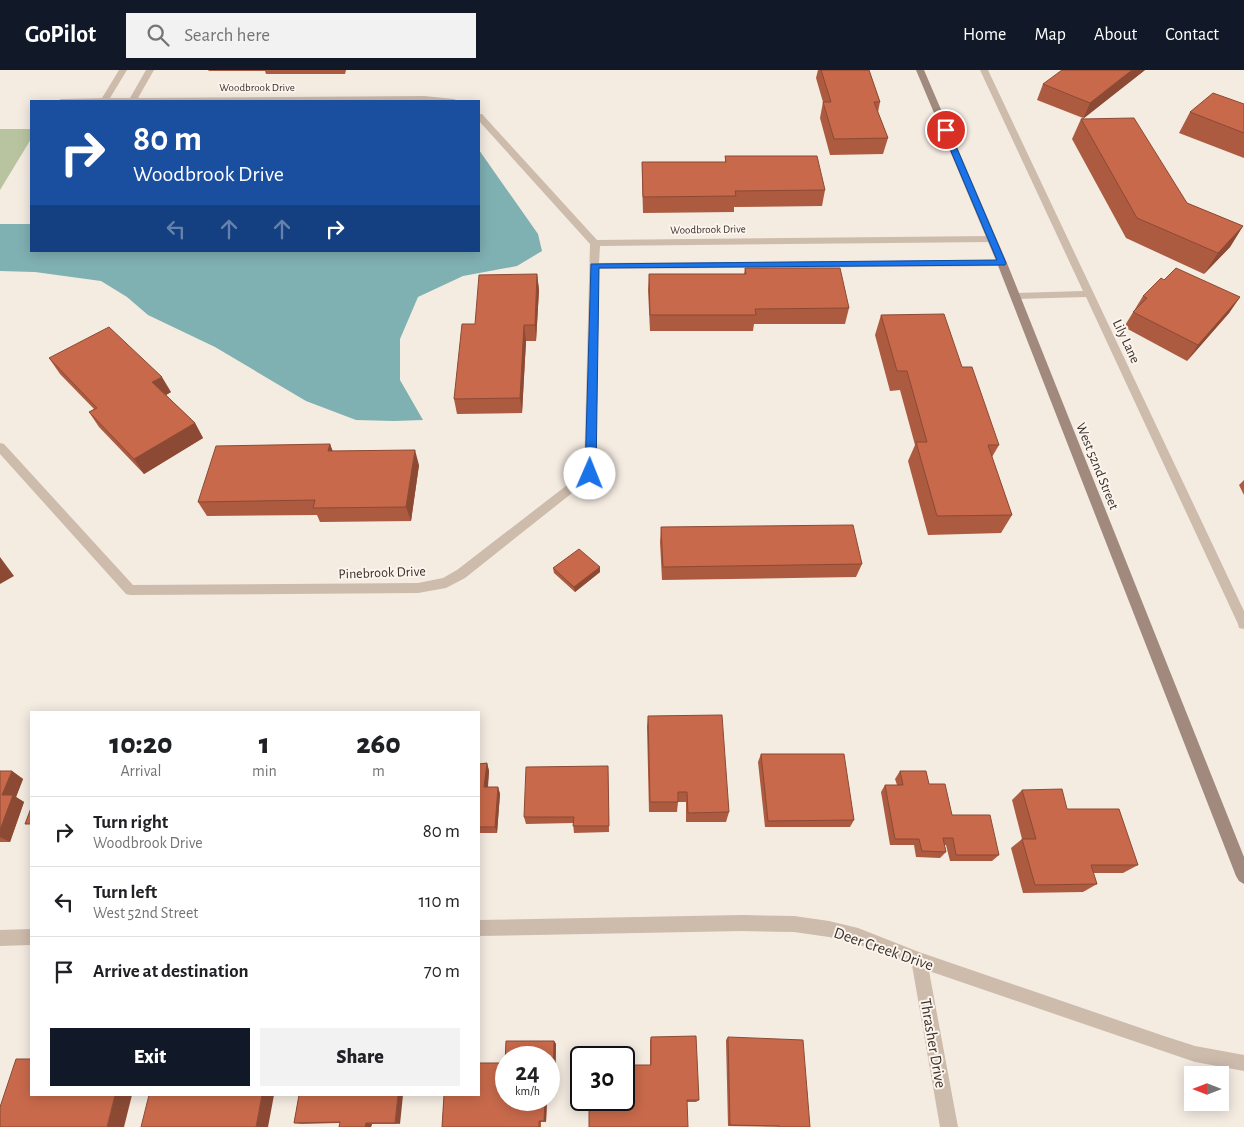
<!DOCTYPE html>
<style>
body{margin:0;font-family:"Alegreya Sans",sans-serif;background:#f2f2f2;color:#202124;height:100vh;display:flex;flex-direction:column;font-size:19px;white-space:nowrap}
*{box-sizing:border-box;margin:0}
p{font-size:16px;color:#757577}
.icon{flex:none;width:28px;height:28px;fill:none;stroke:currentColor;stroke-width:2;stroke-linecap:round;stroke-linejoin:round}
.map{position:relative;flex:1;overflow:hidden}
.details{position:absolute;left:30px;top:641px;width:450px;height:385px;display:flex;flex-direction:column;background:#fff;border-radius:0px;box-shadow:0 2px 12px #0003}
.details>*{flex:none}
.top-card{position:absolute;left:30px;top:30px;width:450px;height:152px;border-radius:0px;box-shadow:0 2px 12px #0003;background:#1a4fa0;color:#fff;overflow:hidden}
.needle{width:32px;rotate:270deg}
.buttons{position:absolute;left:1184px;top:996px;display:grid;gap:10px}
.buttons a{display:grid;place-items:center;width:45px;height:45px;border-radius:0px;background:#fff;box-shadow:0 2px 12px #0003;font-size:25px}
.speed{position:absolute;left:495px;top:976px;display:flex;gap:10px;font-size:25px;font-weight:700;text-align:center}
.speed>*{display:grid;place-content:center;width:65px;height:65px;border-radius:50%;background:#fff;box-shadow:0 2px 12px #0003;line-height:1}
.speed small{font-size:12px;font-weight:400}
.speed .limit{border:2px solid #111;border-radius:8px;background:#fff;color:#111}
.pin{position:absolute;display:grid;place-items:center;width:42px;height:42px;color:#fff;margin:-21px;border:2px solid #fff;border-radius:50%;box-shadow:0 1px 5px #0007}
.me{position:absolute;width:55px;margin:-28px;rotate:1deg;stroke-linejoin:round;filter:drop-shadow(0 0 4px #0008)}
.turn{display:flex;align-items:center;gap:18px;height:105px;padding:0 20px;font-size:22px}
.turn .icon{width:65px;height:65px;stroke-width:2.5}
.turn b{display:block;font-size:35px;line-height:42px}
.lanes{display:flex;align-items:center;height:48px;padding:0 20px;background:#0003;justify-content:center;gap:25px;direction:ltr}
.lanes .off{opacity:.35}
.eta{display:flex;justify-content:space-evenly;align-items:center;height:85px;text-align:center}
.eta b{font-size:30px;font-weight:800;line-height:35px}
.button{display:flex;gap:10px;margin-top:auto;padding:10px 20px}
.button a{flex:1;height:58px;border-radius:0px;background:#111827;color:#fff;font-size:20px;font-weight:800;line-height:58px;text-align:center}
.button a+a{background:#f2f2f2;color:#202124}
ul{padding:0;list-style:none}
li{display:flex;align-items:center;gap:15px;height:70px;padding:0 20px;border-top:1px solid #e0e0e0}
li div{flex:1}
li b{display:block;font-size:19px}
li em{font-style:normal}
header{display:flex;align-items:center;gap:30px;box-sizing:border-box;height:70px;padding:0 25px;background:#111827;color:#fff}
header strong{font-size:24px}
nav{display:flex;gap:28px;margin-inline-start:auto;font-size:18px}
.search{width:350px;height:45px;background:#f2f2f2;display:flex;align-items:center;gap:12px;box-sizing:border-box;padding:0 18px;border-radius:0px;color:#757577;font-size:19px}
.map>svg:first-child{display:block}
.green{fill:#b8c4a0}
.water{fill:#7fb0b2}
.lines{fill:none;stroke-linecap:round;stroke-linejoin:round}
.street{fill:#cdbbac;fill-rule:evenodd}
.secondary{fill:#a18a7d;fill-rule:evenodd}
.wall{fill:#ac5a40}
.shaded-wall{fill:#8c4a34}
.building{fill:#c8694b;stroke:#8c4a34}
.route{fill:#1a73e8;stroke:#114b97}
.labels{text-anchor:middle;stroke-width:4;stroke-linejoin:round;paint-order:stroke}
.far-street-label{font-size:11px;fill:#3b302b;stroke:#fbf5ee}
.street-label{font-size:14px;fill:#3b302b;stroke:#fbf5ee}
.near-street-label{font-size:16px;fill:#3b302b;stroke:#fbf5ee}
</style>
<header>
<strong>GoPilot</strong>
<div class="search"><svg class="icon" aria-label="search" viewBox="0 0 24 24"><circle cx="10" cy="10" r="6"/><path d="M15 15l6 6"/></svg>Search here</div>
<nav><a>Home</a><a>Map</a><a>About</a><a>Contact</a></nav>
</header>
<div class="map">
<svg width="1244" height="1057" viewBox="0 0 1244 1057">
<rect width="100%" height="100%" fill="#f4ebe1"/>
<path class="green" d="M0 59H31V69L0 120Z"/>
<path class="water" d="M479 80 538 164 542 181 517 196 463 206 418 227 400 269V310L423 350 394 351 356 350 306 331 215 277 148 245 127 227 101 211 35 202 0 201V154H31V181H479Z"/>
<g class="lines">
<path class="street" d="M119 0H127L110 28H130L146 0H154L138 28 424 26 454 29 458 31H57L61 29 102 28Z
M980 0H988L1244 541V559L1239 558 1238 554 1086 227 1015 229 1010 226 1015 223 1083 221Z
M479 44H482L597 170 992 166 997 169 992 172 600 176 599 193 1002 190 1007 193 1002 196 599 199 596 404 465 508 446 518 418 523 130 525 126 524 0 384V373L4 374 133 515 418 513 443 508 457 500 584 402 590 174 479 51Z
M742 845 794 846 829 851 858 858 919 882 1164 966 1195 976 1244 985V1001L1195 992 929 901 958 1057H940L912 895 858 874 829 867 794 862 742 861 479 866V850Z
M31 859V875L0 876V860Z"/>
<path class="secondary" d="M916 0H924L1007 193 1244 787V814L1239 811 1236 806 997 193Z"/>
</g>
<path class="wall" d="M208 0H346L345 4H266L265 1H209Z
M818 0H869L880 32 878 42 888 68 883 84 830 85 820 48 823 32 816 8Z
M1145 0 1083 48 1187 133 1243 156 1230 177 1204 204 1126 168 1072 69 1081 49 1083 48 1037 30 1043 14Z
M1244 34V88L1179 63 1190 42Z
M725 86 825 120 822 136 734 137V142L643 143 642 108V92H725Z
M745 198 849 238 845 254H754L753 261H650L648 220 649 204H744Z
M537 204 539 220 536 271H526L522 343 457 344 454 329 475 254Z
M1164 210 1240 227 1229 243 1187 291 1124 257 1143 226Z
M881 245 962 297 999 375 992 387 1012 445 1001 463 928 465 908 391 915 375 900 320 890 321 875 265Z
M49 288 171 322 166 325 195 353 203 368 144 404 99 357 89 342 94 339 60 304Z
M330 374 332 381 419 395 411 451 320 452 317 445 207 446 198 432Z
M1244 410V425L1239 415Z
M661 457 862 494 856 507 662 510 660 472Z
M600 497V502L575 522 554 503 553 498Z
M648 646 729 742 726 752H686V732H678L677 742H649L647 657Z
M761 684 854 750 850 757H765L758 692Z
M487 693 489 701 488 717H498L500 724 497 763H479V694Z
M608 696 609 762 574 763 573 753 526 754 524 747Z
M0 701H12L23 709 16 727 24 732 10 772H0Z
M900 701 929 714 952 745 999 785 992 791H950L946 775H944L946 782 940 788 916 787 914 775H890L881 722 885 715H897L895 709Z
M1022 720 1067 739 1138 795 1123 803H1093L1097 814 1083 822 1023 823 1011 778 1022 769 1012 730Z
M651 967 699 1030 696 1032H687L650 995V971Z
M728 967 810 1057 728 1056 726 970Z
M506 971H554L556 974 555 1018H549V988H506V1030H547L546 1052H541V1057H442L444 1025H479V993H505Z
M299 1025 400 1054H372L371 1057H339L340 1053 301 1054 294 1053Z"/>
<path class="shaded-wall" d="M1132 0H1145L1083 49 1090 33Z
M1243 156 1230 177 1204 204 1218 183Z
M537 204 539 220 536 271 535 255Z
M1240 227 1229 243 1187 291 1198 275Z
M524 255 526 271 522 343 520 328Z
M162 307 171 322 161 328 152 312Z
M195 353 203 368 144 404 134 389Z
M330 374 336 389 328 381Z
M415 380 419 395 411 451 406 437Z
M0 487 14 506 0 514Z
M600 497V502L575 522 574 517Z
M487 693 489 701 487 724 484 717Z
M12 701 23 709 16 727 24 732 10 772 0 767V760L2 725Z
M498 717 500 724 497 763 495 757Z
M554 971 556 974 555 1018 553 1016Z
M115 1025H132L124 1057H107Z
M262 1025H274L268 1057H256Z
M398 1025H403L400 1054 395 1053Z
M545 1030H547L546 1052 544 1051Z
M366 1053 372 1054 371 1057H365Z"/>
<path class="building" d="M821 0H869L880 32H874L888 68 834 69 823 32H831Z
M1062 0H1132L1090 33 1043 14Z
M1213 23 1244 34V63L1190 42Z
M1134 48 1187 133 1243 156 1218 183 1137 148 1081 49Z
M725 86H817L825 120 735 121 736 126 643 127 642 92H726Z
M745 198H840L849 238 755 239 756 245H650L649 204H746Z
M1176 198 1240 227 1198 275 1133 242 1147 228 1143 226 1161 208 1164 210Z
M537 204 535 255H524L520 328 454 329 462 254H475L479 205Z
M944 244 962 297H972L999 375H988L1012 445 937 446 916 372H927L907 301H897L881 245Z
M109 257 162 307 152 312 195 353 134 389 89 342 97 338 49 288Z
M330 374 328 381 415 380 406 437 313 438 315 430 198 432 216 376Z
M853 455 862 494 663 497 661 457Z
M579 479 600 497 574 517 553 498Z
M722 645 729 742 688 743 687 722H678V732H650L648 646Z
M761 684H844L854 750 768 751Z
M487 693 484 717H498L495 757H479V694Z
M608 696 609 756H573L574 747H524L526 697Z
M0 701H12L2 725H13L0 760Z
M900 701H926L929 714H945L952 745H990L999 785H956L953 768H943L946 782 922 781 919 769H895L885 715H903Z
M1062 719 1067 739H1119L1138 795H1091L1097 814 1035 815 1022 769H1036L1022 720Z
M31 738V754H25Z
M696 966 699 1030H687L688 1057H589V1030H624V995H651V967Z
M728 967 803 970 810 1057H779V1056L730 1055Z
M506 971H554L553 1016H549V988H506V1030H545L544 1051H539V1057H442L444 1025H479V993H505Z
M16 989H31V1025H115L107 1057H0V1037Z
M149 1025H262L256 1057H141Z
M299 1025H398L395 1053H366L365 1057H339L340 1052 294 1053Z"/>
<path class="route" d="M943 59 949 60 1006 193 1005 195 599 198 596 404 590 408 587 407 585 404 591 194 997 190 942 60Z"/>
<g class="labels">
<g class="far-street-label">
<text x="257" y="21">Woodbrook Drive</text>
<text transform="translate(708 159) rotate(-1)" y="4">Woodbrook Drive</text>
</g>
<g class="street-label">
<text transform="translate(1127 271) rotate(65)" y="5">Lily Lane</text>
<text transform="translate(1098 396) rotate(68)" y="5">West 52nd Street</text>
<text transform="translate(382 502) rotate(-2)" y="5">Pinebrook Drive</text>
</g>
<g class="near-street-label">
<text transform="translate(884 878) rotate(19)" y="6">Deer Creek Drive</text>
<text transform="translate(934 973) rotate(80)" y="6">Thrasher Drive</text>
</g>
</g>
</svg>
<div class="buttons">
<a><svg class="needle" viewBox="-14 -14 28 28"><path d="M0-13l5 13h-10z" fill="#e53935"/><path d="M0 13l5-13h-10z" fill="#757577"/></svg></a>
</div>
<div class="speed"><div>24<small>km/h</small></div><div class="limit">30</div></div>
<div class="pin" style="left:946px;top:60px;background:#d93025"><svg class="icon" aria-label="arrive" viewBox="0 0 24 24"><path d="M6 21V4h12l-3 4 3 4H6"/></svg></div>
<svg class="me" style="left:590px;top:404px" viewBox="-20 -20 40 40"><circle r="19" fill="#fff"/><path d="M0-13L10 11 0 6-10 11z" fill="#1a73e8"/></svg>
<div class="top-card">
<div class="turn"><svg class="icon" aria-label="right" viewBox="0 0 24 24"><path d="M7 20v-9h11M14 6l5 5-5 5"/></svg><div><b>80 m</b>Woodbrook Drive</div></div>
<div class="lanes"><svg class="icon off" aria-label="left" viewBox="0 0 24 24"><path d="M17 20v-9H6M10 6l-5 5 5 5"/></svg><svg class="icon off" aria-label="ahead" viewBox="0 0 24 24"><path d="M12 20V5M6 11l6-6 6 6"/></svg><svg class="icon off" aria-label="ahead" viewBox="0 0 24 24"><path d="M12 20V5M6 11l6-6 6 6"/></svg><svg class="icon" aria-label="right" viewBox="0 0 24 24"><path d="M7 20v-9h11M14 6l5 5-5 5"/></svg></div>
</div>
<section class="details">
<div class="eta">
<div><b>10:20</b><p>Arrival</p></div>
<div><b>1</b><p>min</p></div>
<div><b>260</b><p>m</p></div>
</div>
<ul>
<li><svg class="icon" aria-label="right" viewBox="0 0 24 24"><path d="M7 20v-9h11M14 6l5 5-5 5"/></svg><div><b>Turn right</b><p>Woodbrook Drive</p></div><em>80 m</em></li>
<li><svg class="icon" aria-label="left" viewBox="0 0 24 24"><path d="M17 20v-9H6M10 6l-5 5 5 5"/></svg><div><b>Turn left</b><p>West 52nd Street</p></div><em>110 m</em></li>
<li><svg class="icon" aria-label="arrive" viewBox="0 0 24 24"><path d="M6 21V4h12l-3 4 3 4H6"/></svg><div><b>Arrive at destination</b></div><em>70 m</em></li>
</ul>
<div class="button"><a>Exit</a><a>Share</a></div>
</section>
</div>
